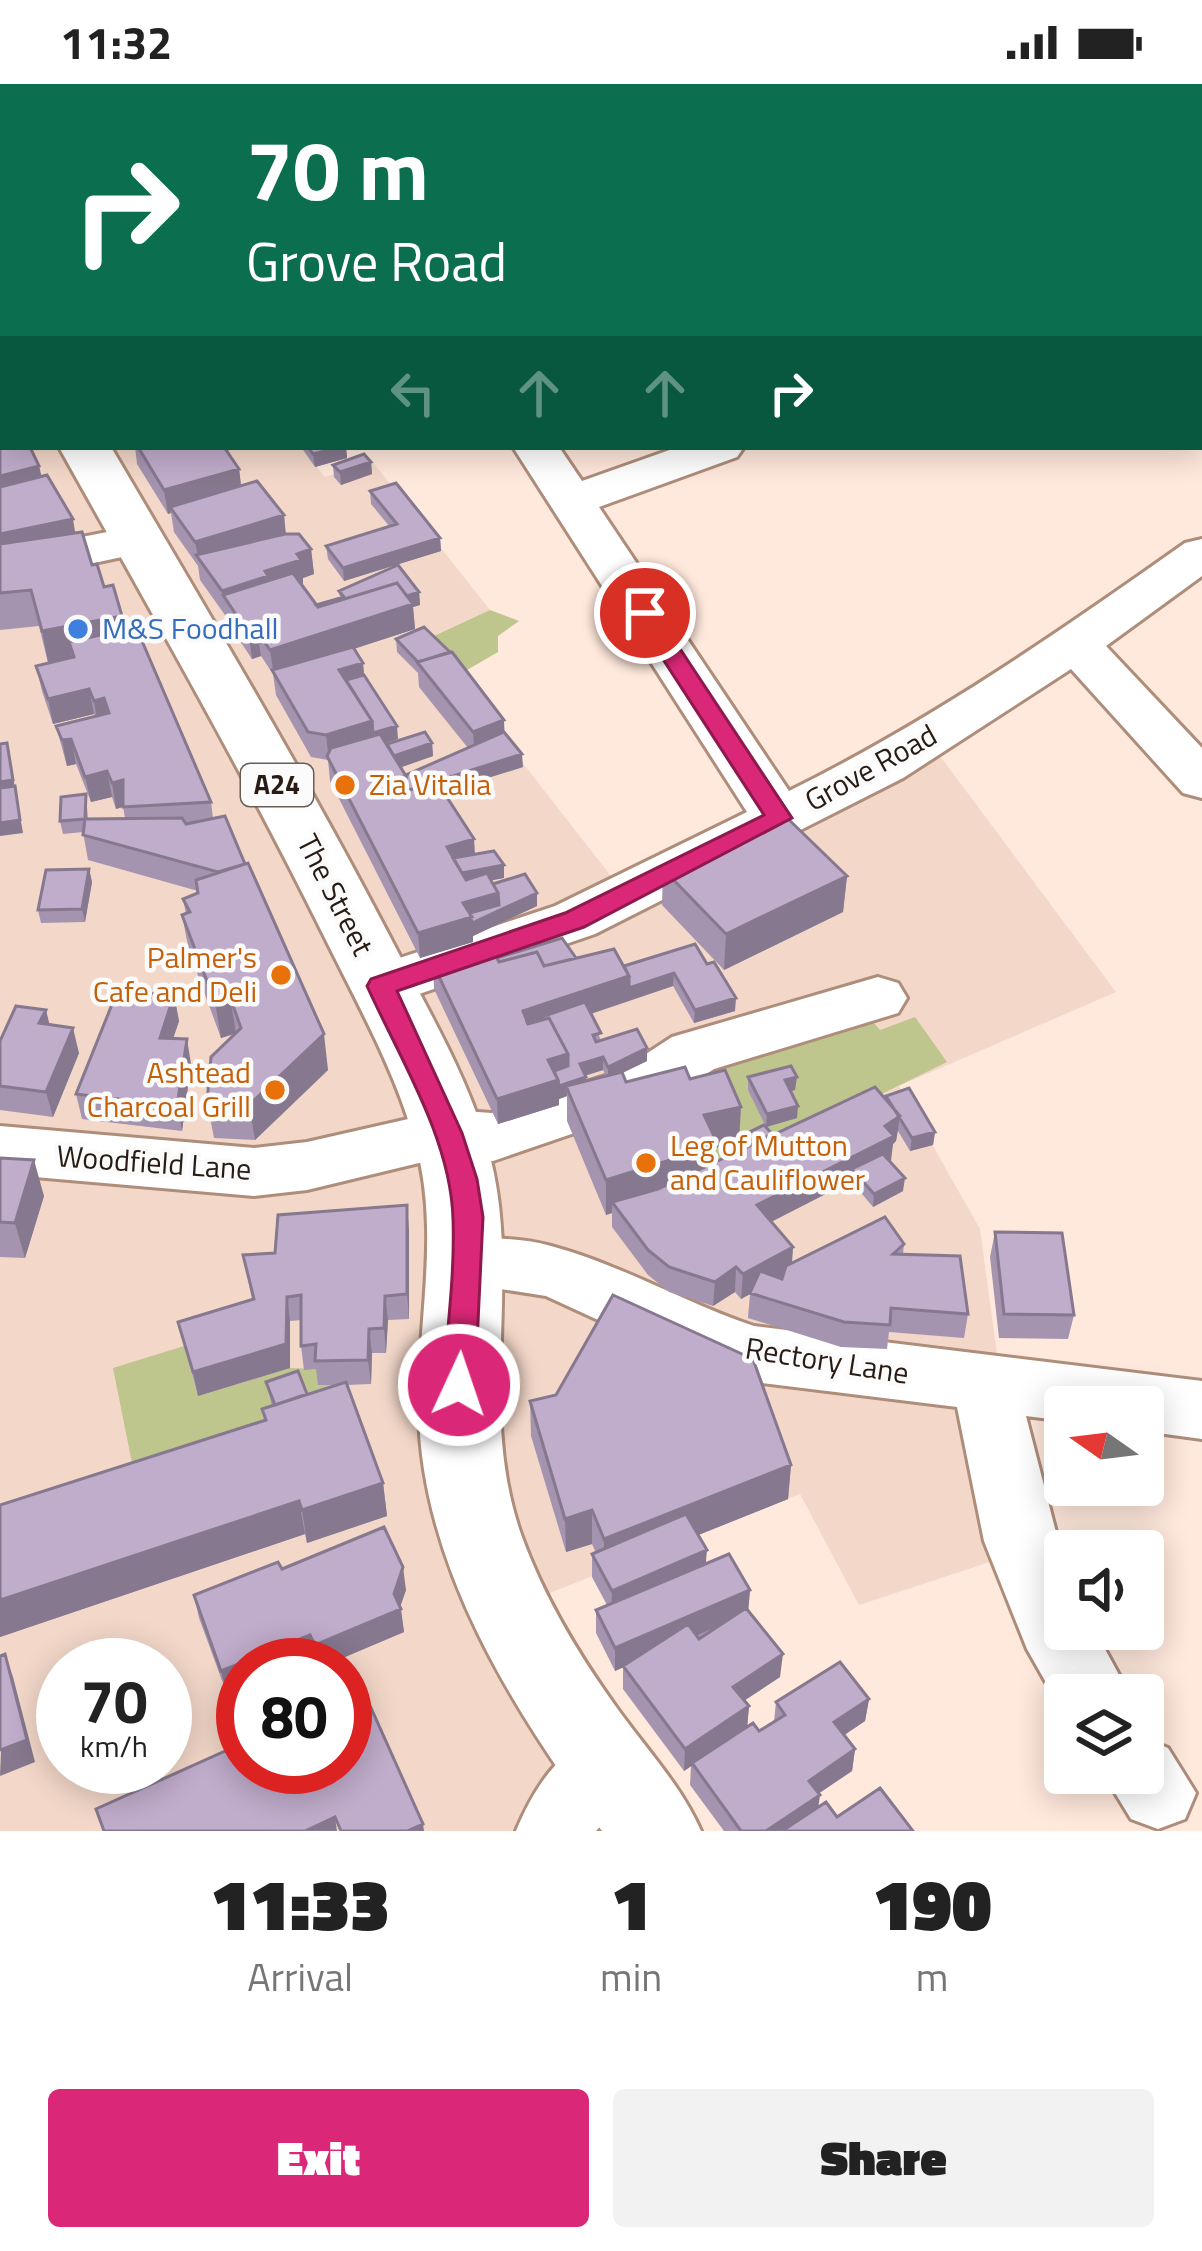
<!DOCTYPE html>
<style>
body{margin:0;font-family:"Titillium Web",sans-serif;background:#f2f2f2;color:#222;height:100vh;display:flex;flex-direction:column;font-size:45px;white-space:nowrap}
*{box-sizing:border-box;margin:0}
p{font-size:39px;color:#767676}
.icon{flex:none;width:66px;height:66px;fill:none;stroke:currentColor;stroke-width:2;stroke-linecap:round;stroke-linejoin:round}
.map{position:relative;height:1747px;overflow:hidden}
.side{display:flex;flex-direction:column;background:#fff;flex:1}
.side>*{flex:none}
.top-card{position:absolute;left:0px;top:0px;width:1203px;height:366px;box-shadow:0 6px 30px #0003;background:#0b6e4f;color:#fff;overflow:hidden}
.needle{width:78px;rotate:284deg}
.buttons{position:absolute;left:1044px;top:1302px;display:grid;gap:24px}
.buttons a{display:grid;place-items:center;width:120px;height:120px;border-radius:12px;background:#fff;box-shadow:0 6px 30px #0003;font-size:60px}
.speed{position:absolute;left:36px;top:1554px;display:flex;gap:24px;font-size:60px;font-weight:700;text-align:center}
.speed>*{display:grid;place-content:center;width:156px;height:156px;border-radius:50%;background:#fff;box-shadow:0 6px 30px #0003;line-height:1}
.speed small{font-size:30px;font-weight:400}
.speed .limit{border:18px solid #d22;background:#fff;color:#111}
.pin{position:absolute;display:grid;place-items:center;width:102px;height:102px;color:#fff;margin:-51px;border:6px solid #fff;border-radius:50%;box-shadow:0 3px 12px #0007}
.me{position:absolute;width:132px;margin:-66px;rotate:3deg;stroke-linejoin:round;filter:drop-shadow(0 0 9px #0008)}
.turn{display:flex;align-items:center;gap:42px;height:252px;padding:0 48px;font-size:54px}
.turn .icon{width:156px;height:156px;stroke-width:2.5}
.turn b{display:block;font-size:84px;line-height:102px}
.lanes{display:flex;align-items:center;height:114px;padding:0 48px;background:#0003;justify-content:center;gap:60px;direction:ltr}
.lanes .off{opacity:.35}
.eta{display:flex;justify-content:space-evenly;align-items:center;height:204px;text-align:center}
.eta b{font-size:72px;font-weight:800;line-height:84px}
.primary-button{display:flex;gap:24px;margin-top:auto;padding:24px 48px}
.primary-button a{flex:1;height:138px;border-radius:12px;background:#db2777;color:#fff;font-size:48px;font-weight:800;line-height:138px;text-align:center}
.primary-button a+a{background:#f2f2f2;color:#222}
.status{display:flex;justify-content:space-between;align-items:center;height:84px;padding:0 60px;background:#fff;direction:ltr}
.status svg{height:33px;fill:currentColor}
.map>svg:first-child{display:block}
.built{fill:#f3d8c9;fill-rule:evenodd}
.green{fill:#bec58d}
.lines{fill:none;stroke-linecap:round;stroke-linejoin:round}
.minor-casing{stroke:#ae8d7a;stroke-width:6}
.highway-casing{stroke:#ae8d7a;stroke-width:6}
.minor{fill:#fff;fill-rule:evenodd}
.highway{fill:#fff;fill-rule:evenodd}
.wall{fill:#a594af;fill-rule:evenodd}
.shaded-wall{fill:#86788e}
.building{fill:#c0accb;stroke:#86788e;stroke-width:3}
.route{fill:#db2777;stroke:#8e194d;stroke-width:3}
.shop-dot{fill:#3f7fe0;stroke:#fbfbfb;stroke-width:4.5}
.food-dot{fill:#e8710a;stroke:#fbfbfb;stroke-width:4.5}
.labels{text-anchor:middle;stroke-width:9;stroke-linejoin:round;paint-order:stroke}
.shield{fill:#fbfbfb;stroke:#675e59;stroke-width:3}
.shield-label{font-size:27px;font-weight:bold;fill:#281b13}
.shop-label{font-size:30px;fill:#366cbe;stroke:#fbfbfb;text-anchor:start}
.street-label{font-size:30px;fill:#281b13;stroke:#fbfbfb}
.food-label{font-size:30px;fill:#c56008;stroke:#fbfbfb;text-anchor:start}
</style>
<div class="status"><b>11:32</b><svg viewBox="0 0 49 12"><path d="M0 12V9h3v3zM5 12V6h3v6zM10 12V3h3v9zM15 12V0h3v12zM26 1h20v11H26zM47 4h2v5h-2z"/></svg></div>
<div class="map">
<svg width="1202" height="1747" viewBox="0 0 1202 1747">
<rect width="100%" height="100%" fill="#ffe8dc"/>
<path class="built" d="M0 321 3 363H301L325 393 372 377 490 526 426 555 614 796 902 645 943 676 1116 908 899 1002 980 1145 1005 1329 1042 1461 859 1521 800 1410 537 1514 689 1747H0ZM63 1581H165V1683H63ZM243 1581H345V1683H243Z"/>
<path class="green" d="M490 526 519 537 498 552V568L460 590 425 556Z
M915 933 947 978 714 1092 702 1067 737 1059 698 983 874 939 880 946Z
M184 1262 198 1312 290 1284 319 1285 343 1300 344 1314 133 1384 113 1284Z"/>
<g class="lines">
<defs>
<path id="minor" d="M394 0H436L392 3Z
M796 0H836L838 3H799Z
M3 139V163L0 164V140Z
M513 363H559L582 397 678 363H744L737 373 599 423 789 707C929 638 1058 549 1185 459L1202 455V492L1106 562 1202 664V714L1183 709 1071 585 903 694 595 850 381 923 361 917 352 902 361 887 555 822 747 728Z
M138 442 155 446 162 456 155 466 0 499V469Z
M878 893 898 899 907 914 898 929 714 985 662 1019 493 1077 448 1072 307 1106 254 1112 0 1090V1042L254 1064 307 1058 448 1026 492 1029 620 987 672 953Z
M466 1152C494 1155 524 1154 551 1162 622 1181 685 1219 754 1242L1202 1297V1355L1143 1347V1323H1065V1337L1026 1332 1065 1483V1545H1094L1130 1611H1065V1632L1027 1565 984 1457 957 1323 754 1298 659 1264 546 1212 443 1196 434 1178 443 1160Z
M606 1646 633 1657 644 1682 633 1707 596 1747H516C535 1702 559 1665 606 1646Z
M1143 1654 1168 1664 1196 1709 1185 1735 1158 1745 1131 1735 1103 1689H1143Z"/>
<path id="highway" d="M0 178H3V212H0Z
M59 363H111C206 525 303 686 390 853 424 919 465 987 486 1058 526 1188 474 1321 522 1453 545 1516 580 1573 619 1627 648 1667 681 1702 701 1747H602C514 1627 422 1483 419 1329 417 1237 441 1147 415 1058 395 986 356 917 323 850 241 684 149 524 59 363Z"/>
</defs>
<use href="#minor" class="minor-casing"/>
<use href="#highway" class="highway-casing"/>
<use href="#minor" class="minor"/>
<use href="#highway" class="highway"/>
</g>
<path class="wall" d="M275 0H364L365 3H281Z
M1154 0H1202V72L1200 71V3H1154Z
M0 310 39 382 42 393 122 532 125 546 211 718 213 734 328 986 255 1056 214 1054 207 1018 235 950 221 954 189 867 182 831 186 830 183 815 198 809V807L88 776 83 748 63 750 60 737 86 710 88 735 125 734 123 723 116 725 112 713 91 718 76 680 67 682 56 642 95 632 94 630 53 640 42 607 36 582 48 579 39 542 0 546Z
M135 363H238L227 367 239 385 241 402 284 431 286 450 311 465 314 490 303 494V500L301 501 316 521 340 514 339 507 419 508 420 521 413 523 415 545 354 565 363 579 364 591 398 655 386 659 387 660 432 659 433 672 401 683 406 691 468 664 419 603 418 589 397 568 396 555 504 636V648L523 683 443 708 474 755 475 771 504 794 491 796 493 800 537 822 473 852V858L420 874 330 697 328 676 311 673 276 611 273 590 261 572 252 575 226 536 225 531 200 496 198 482 174 448 171 429 168 430 137 380Z
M301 363H346L347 374 315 383Z
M371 378 372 390 341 401 334 393 333 381Z
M370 407 440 454 441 467 344 497 328 475 326 462 390 443 371 420Z
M89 785 92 798 85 838 41 839 38 826Z
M663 785 847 792 843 828 724 886 662 821Z
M695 860 735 927 694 939 673 902 591 930 601 957 647 964V977L622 989 626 998 690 995 739 1053 772 1051 886 1016V1012L935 1048 933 1061 910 1067 898 1047 896 1057 893 1060 890 1077 903 1107 873 1123 851 1097 771 1138 793 1163 792 1179 904 1160 903 1170 968 1230 964 1254 889 1248 887 1265 841 1263 748 1234 750 1210 741 1215 735 1208 713 1222 669 1208 648 1191 612 1143V1129L606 1131 567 1037V1012L559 1015V1021L498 1040 434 905 433 880 497 874H576L624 882ZM603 986 606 992 586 997 585 992ZM723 1062 722 1075 714 1079 715 1064Z
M174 911 179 937 173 954 191 980 182 1047 82 1035 76 1010Z
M46 926 49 941 79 969 53 1033 0 1026V957Z
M748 993 795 1006 791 1007 797 1034 766 1043 748 1006Z
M0 1074 44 1112 25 1174 0 1173Z
M409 1146V1235L388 1236 386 1269H372L371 1300 347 1301 383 1399 387 1432 307 1459 305 1450 0 1553V1421L265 1336 262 1325 272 1322 266 1298 307 1310 337 1301H318L316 1285 304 1286 301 1262V1236L290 1237V1284L198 1312 178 1238 252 1215 243 1171 275 1169Z
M995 1148 1074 1231 1068 1255 999 1254 990 1173Z
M530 1317 791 1381 788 1415 698 1451 706 1480 750 1506 748 1527 780 1593 744 1617 749 1622 747 1643 759 1647 774 1638 776 1618 869 1615 865 1637 844 1651 855 1665 852 1687 819 1709 818 1724 837 1733 913 1747H724L690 1701 691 1682 684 1687 623 1605V1583L615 1587 596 1549V1526L607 1521 592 1493V1470L596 1469 592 1460 566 1468 531 1352Z
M282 1485 406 1506 400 1523 404 1548 326 1581H317L314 1574 296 1581H243L227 1610 199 1534 194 1511Z"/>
<path class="shaded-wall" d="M323 0H364L365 3H321Z
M341 363H346L347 374 315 383 313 370Z
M371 378 372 390 341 401 340 388Z
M39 382 46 417 0 429V392Z
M239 385 242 409 170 423 171 429 168 430 164 406Z
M284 431 286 456 198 473 195 458Z
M73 435 77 460 0 476V450Z
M440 454 441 467 344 497 343 484Z
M311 465 314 490 303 494V500L271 511 223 512 222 507 297 470Z
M419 508 420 521 413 523 415 545 275 590 273 586 270 566 319 535Z
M122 532 129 567 69 558 73 578 49 583 42 547Z
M257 547 261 572 252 575 249 550Z
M363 579 365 604 340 598 339 586Z
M89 605 94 630 53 640 48 615Z
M104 614 109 639 98 642 94 617Z
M504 636 505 661 475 673 473 648Z
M372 637 375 662 329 676 326 651Z
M397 642 398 655 375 662 373 649Z
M71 655 76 680 67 682 62 656Z
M7 659 23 749 0 752V698Z
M432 659 433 672 391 687 390 674Z
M522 670 523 683 430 712 429 699Z
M107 687 112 713 91 718 85 693Z
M406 692 408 717 396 695Z
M123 696 128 721 116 725 112 699Z
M474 755 475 781 455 787 447 763Z
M504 781V794L458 803 457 790Z
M89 785 92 798 85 838 82 825Z
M847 792 843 828 724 886 726 850Z
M498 809H537V822L473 852V858L420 874 418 849 463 819Z
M674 889 673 902 527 951 523 927 629 892Z
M174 911 179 937 165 979 160 954Z
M230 913 236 949 221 954 215 918Z
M736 914 735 927 694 939 695 926Z
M46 926 52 951 39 939Z
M73 944 79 969 53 1033 46 1008Z
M324 950 328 986 255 1056 249 1021Z
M187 955 191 980 182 1047 177 1022Z
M647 964V977L608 996V983Z
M568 970 586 993V1006L566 1002 567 1012 559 1015V1021L498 1040 497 1015 548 976Z
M603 973V986L580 993V980Z
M797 993 795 1006 784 1009 785 996Z
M798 1022 797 1034 766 1043 767 1030Z
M741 1023 739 1058 715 1064 714 1092 612 1118V1129L606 1131V1096L704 1031Z
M900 1032 896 1057 893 1060 891 1077 852 1085 851 1097 755 1146 757 1121Z
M935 1048 933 1061 910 1067 912 1054Z
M34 1076 44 1112 25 1174 15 1139Z
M905 1094 903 1107 873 1123 874 1110Z
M407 1121 409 1146V1235L407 1210Z
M793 1163 791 1188 741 1215 743 1190Z
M736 1183 735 1208 713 1222 715 1198Z
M385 1212 388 1236 386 1269 384 1244Z
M287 1213 290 1237V1284L198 1312 193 1288Z
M369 1245 372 1269 371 1300 368 1276Z
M791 1381 788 1415 604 1489V1455Z
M383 1399 387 1432 307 1459 302 1426Z
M299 1417 305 1450 0 1553V1516Z
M592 1426V1460L566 1468 565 1435Z
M707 1466 705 1489 611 1530 612 1507Z
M403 1483 406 1506 399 1526 401 1525 404 1548 326 1581H318L315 1561 394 1510Z
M750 1506 748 1529 615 1587V1564Z
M310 1551 314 1574 296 1581H243V1603L227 1610 221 1587Z
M5 1570 13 1593 35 1678 0 1692Z
M783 1570 780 1593 731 1625 733 1603Z
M869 1615 865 1637 831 1660 834 1638Z
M749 1622 747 1645 684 1687 685 1665Z
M855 1665 852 1687 806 1718 809 1697Z
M820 1711 817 1733 795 1747H766Z
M335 1733 337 1747H305Z
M423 1740 424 1747H407Z"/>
<path class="building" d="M25 0H57L58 3H26Z
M1184 0H1202V13L1200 12V3H1188Z
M2 309 3 363H30L39 382 0 392V310Z
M138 363H224L239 385 164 406Z
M308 363H341L313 370Z
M364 370 371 378 340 388 333 381Z
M47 391 73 435 0 450V403Z
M257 397 284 431 195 458 170 423Z
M396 399 440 454 343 484 326 462 397 440 370 407Z
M82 448 92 481 97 480 104 503 113 501 122 532 42 547 31 506 0 509V460Z
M285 450H299L311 465 297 470 301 476 265 487 268 492 222 507 196 471Z
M398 481 419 508 407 512 397 499 318 523 316 521 344 513 339 507Z
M293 489 318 523 397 499 413 520 270 566 257 547 249 550 223 511Z
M136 543 211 718 123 723V696L112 699 107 687 85 693 71 655 62 656 56 642 109 629 104 614 94 617 89 605 48 615 36 582 74 573 69 558Z
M424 543 450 568 418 578 396 555Z
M353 563 363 579 339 586 372 637 326 651 308 648 272 586Z
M452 568 504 636 473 648 417 578Z
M364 591 397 642 373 649 372 637 346 596Z
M425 648 432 659 394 672 387 660Z
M504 648 522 670 403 708 402 706 407 704 406 691Z
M380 650 406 692 396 695 403 708 437 698 474 755 447 763 466 796 487 789 498 809 463 819 472 833 418 849 327 672 331 664Z
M7 659 13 696 0 698V660Z
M15 702 20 736 0 739V704Z
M86 710 85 735 60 737 61 713Z
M783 730 847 792 726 850 663 785Z
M225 732 245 780 218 788 83 751 85 735 182 734 186 740Z
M494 767 504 781 462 789 453 774Z
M248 779 324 950 249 1021 207 1018 211 973 241 944 230 913 215 918 182 831 190 828 183 815 198 809 196 796Z
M89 785 82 825 38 826 46 786Z
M525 790 537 809 472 839 470 829 499 821 498 809 493 800Z
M562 854 576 874 544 882 537 868 499 878 497 874Z
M695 860 707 880 714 878 736 914 695 926 674 889 629 904V892L624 882Z
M491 863 499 878 537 868 544 882 614 865 629 892 523 927 528 940 549 934 568 970 548 976 558 996 497 1015 433 880Z
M117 908 174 911 160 954 187 955 177 1022 76 1010Z
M585 918 601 949 593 951 596 958 637 945 647 964 608 983 603 973 580 980 586 993 559 1002 558 996 554 987 568 982V970L549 934 528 940 527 938Z
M16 922 46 926 39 939 73 944 46 1008 0 1002V957Z
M791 982 797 993 785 996 798 1022 767 1030 748 993Z
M685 983 690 995 725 986 741 1023 704 1031 716 1056 683 1072 606 1096 566 1002 622 988 626 998Z
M875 1003 900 1032 885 1042 894 1052 757 1121 793 1163 743 1190 736 1183 715 1198 669 1183 648 1166 612 1118 658 1105Z
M909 1004 935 1048 912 1054 886 1012Z
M764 1041 772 1050 731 1071 723 1061Z
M883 1070 905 1094 874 1110 852 1085Z
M0 1074 34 1076 15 1139 0 1138Z
M407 1121V1210L385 1212 384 1244 369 1245 368 1276 315 1277 316 1260 301 1262V1211L287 1213 286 1260 193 1288 178 1238 254 1215 243 1171 275 1169 278 1131Z
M885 1133 904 1160 893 1170 960 1172 968 1230 891 1224 890 1241 844 1238 750 1209 760 1187 782 1195 786 1182Z
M995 1148 1062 1149 1074 1231 1004 1230Z
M613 1211 753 1275 791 1381 604 1455 592 1426 565 1435 530 1317 556 1311Z
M298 1287 307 1310 275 1321 266 1298Z
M346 1298 383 1399 302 1426 299 1417 0 1516V1421L266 1336 262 1325Z
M686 1430 707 1466 612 1507 592 1470Z
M384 1443 403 1483 394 1510 401 1525 315 1561 310 1551 221 1587 194 1511 278 1478 282 1485Z
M729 1470 750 1506 615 1564 596 1526Z
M746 1524 783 1570 733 1603 749 1622 685 1665 623 1582 688 1540 699 1555Z
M5 1570 27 1656 0 1666V1572Z
M840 1578 869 1615 834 1638 855 1665 809 1697 820 1711 766 1747H741L692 1679 753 1639 759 1647 785 1631 776 1618Z
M363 1606 423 1740 407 1747H341L335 1733 305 1747H104L96 1725 243 1659V1683H345V1614Z
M880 1704 913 1747H782L826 1718 837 1733Z"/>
<path class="route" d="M645 522 653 524 792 734 584 843 397 907 462 1049 477 1095 483 1133 475 1301 471 1311H448L443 1301C447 1247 455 1190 453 1135 451 1055 399 973 367 902L371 895 565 829 764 731 633 529Z"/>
<circle class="shop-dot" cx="78" cy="545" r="12"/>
<g class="food-dot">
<circle cx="345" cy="701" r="12"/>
<circle cx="281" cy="891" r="12"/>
<circle cx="275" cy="1006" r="12"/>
<circle cx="646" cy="1079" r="12"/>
</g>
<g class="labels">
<rect class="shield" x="241" y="680" width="72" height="42" rx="9"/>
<g class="shield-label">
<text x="277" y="710">A24</text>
</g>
<g class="shop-label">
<text x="102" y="555">M&amp;S Foodhall</text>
</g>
<g class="street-label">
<text transform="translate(871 684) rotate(-29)" y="10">Grove Road</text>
<text transform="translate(335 811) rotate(63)" y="10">The Street</text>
<text transform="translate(154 1079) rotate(4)" y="10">Woodfield Lane</text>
<text transform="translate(827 1277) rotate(9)" y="10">Rectory Lane</text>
</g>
<g class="food-label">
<text x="369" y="711">Zia Vitalia</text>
<text x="257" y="884" text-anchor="end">Palmer's<tspan x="257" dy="34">Cafe and Deli</tspan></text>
<text x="251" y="999" text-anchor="end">Ashtead<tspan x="251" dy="34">Charcoal Grill</tspan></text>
<text x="670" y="1072">Leg of Mutton<tspan x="670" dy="34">and Cauliflower</tspan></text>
</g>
</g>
</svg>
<div class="buttons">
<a><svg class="needle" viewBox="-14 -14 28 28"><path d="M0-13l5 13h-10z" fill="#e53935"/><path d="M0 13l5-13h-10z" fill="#767676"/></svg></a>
<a><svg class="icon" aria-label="sound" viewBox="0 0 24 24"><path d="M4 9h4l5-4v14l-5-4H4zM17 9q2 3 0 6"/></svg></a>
<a><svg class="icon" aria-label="layers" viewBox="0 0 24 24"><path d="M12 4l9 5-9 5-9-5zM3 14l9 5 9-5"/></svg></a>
</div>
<div class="speed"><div>70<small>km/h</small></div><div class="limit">80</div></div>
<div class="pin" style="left:645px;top:529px;background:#d93025"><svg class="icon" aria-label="arrive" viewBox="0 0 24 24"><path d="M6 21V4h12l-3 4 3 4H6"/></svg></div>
<svg class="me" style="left:459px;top:1301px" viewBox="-20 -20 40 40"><circle r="17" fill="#db2777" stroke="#fff" stroke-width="3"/><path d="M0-11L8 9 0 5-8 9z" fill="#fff"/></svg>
<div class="top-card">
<div class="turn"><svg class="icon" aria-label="right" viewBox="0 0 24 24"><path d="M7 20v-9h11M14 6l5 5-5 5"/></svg><div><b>70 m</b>Grove Road</div></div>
<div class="lanes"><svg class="icon off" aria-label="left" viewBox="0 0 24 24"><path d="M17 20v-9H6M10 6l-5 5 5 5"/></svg><svg class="icon off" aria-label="ahead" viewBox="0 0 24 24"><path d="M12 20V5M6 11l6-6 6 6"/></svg><svg class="icon off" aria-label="ahead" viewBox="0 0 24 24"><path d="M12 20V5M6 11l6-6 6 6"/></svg><svg class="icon" aria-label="right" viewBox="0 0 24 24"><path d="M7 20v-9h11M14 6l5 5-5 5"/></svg></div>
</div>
</div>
<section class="side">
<div class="eta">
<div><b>11:33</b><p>Arrival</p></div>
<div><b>1</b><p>min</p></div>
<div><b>190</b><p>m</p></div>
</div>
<div class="primary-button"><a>Exit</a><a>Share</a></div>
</section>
